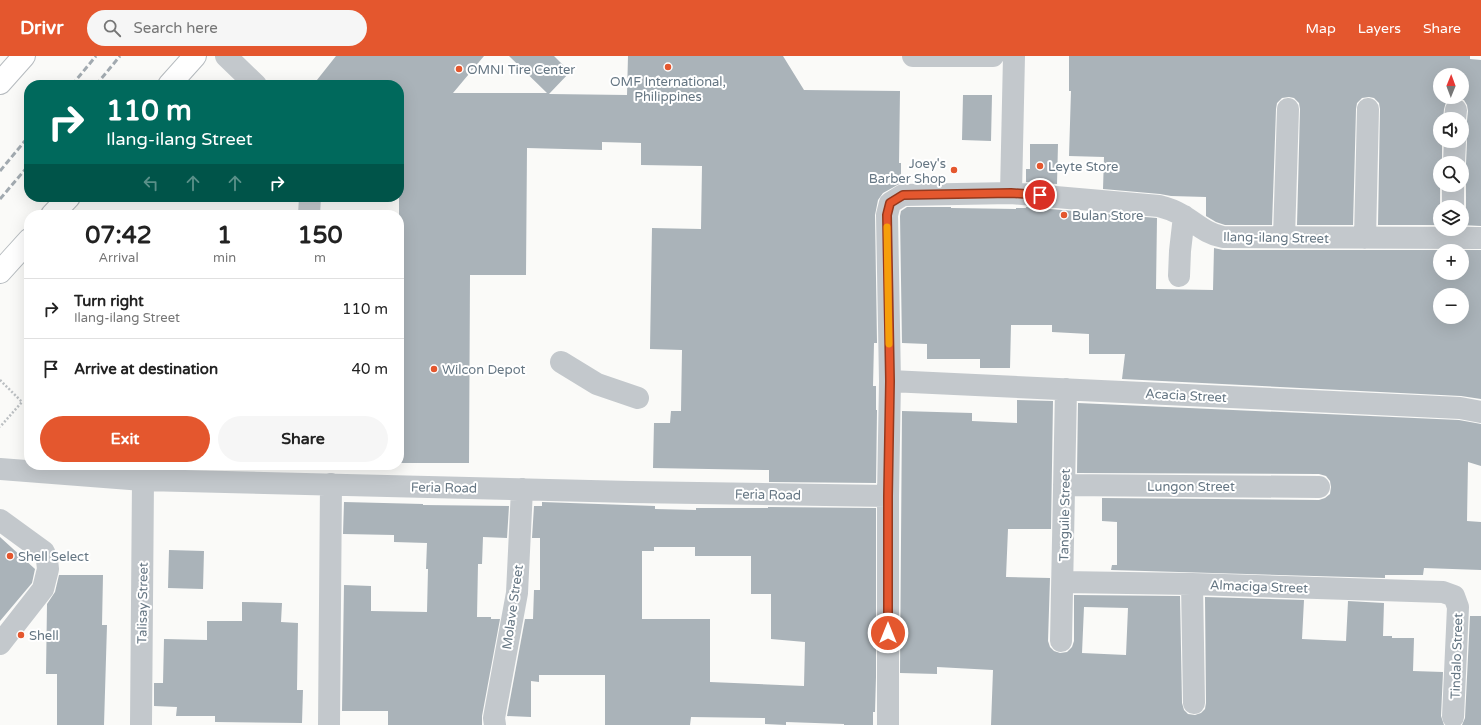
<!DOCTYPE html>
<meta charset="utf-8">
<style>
body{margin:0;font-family:"Varela Round",sans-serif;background:#f6f6f6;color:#222;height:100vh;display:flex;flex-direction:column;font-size:15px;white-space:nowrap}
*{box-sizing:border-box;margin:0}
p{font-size:13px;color:#767676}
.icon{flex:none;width:22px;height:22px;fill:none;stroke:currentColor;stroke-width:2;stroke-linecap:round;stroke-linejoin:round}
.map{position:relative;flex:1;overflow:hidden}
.drawer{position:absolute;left:24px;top:154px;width:380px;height:260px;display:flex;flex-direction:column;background:#fff;border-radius:16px;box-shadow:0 4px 16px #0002}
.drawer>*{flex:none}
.hud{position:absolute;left:24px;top:24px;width:380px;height:122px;border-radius:16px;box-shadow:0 4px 16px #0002;background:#00695c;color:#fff;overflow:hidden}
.needle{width:26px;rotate:1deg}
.tools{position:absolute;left:1433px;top:12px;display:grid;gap:8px}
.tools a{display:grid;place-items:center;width:36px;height:36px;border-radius:50%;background:#fff;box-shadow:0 4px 16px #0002;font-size:20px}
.pin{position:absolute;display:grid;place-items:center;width:34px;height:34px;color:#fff;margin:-17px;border:2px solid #fff;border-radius:50%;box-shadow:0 1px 4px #0007}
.me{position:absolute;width:44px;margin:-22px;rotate:0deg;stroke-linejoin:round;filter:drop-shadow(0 0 3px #0008)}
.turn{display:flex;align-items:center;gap:14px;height:84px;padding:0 16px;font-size:18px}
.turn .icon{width:52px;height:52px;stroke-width:2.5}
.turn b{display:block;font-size:28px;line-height:34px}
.lanes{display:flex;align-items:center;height:38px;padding:0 16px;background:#0003;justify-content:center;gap:20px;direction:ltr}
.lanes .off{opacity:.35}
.eta{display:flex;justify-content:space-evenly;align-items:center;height:68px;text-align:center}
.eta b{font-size:24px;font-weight:800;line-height:28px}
.primary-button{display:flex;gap:8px;margin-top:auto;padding:8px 16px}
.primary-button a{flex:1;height:46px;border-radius:24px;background:#e4572e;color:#fff;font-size:16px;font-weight:800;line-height:46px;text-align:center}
.primary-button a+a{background:#f6f6f6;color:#222}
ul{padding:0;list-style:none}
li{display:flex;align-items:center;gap:12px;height:60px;padding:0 16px;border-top:1px solid #e0e0e0}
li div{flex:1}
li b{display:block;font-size:15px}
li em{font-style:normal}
header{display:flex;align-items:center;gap:24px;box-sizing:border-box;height:56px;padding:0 20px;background:#e4572e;color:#fff}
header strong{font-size:19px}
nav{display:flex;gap:22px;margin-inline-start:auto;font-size:14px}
.search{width:280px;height:36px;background:#f6f6f6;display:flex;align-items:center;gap:10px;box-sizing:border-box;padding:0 14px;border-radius:22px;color:#767676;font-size:15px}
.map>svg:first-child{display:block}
.building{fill:#aab3b9;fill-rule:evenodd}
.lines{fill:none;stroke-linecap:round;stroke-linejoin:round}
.major-casing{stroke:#b5babe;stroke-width:24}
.path{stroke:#bbbfc2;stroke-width:2.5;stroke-dasharray:2 2;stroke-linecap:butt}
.minor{stroke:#c3c8cc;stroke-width:22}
.major{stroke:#fff;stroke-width:22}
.rail{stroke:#a2aab0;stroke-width:3;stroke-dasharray:6 3;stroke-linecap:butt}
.route-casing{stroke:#94391e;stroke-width:10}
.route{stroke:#e4572e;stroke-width:7}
.slow{stroke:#f59e0b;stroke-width:7}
.poi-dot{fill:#e4572e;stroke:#fff;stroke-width:1.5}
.labels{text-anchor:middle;stroke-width:4;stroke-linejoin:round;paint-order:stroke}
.poi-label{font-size:13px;fill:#657683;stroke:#fff;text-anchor:start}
.street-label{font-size:13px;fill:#657683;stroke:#fff}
</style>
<header>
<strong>Drivr</strong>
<div class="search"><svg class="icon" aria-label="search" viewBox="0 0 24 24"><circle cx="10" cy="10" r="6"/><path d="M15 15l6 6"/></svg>Search here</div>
<nav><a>Map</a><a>Layers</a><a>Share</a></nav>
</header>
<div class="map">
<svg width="1481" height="669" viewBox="0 0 1481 669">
<rect width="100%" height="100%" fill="#fafaf8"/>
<path class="building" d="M336 0H484L453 37H547L509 0H554L570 16 549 38 627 39 628 0H783L804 34 900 35 899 107H901V127L883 137 878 144 875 159 877 287H874L873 330H876V354H877L876 427 769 426V414L653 412 654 367H670L671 355H681L682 294 650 293 652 172 701 173 702 110 641 109V87L602 86V94L527 92 526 219H470L469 407H399V29H313Z
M1069 0H1470V3L1481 4V170L1462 169V159L1466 151V129L1462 121V116L1465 113 1466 108 1467 86 1466 80 1462 73 1465 70 1467 65 1468 55 1467 49 1464 44 1457 42 1451 43 1446 46 1444 53 1443 63H1440V85H1442V107H1440V169H1378L1380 53 1379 47 1374 42 1369 41 1362 42 1357 47 1356 53 1353 169H1297L1300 53 1299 47 1294 42 1289 41 1282 42 1277 47 1276 53 1272 169H1225L1216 166 1206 160V141L1171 140 1160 138 1103 133 1104 101 1069 100 1071 35H1069ZM1440 19H1462V41H1440Z
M963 39H992L991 85 962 84Z
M1030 88H1058L1057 128 1026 126V113H1030Z
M907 151H951V152L1016 153V152H1026V151L1157 162 1156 233 1213 234 1214 192 1223 194H1481V343L1461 340 1122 323 1125 298H1089V278L1052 276V269H1011L1010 312H980V303H927V288L902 287 900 160 901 155ZM1440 195H1462V217H1440ZM1440 239H1462V261H1440Z
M1017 344 1053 345 1051 473H1008L1006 521 1050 522 1048 585 1050 591 1054 595 1060 597 1067 596 1072 591 1074 585V539L1180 540 1182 647 1184 654 1188 658 1195 659 1201 657 1205 653 1206 647 1205 541 1304 544 1302 583 1346 585 1348 545 1384 547 1383 580H1392V582H1414L1413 615 1443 616 1441 660 1444 669H991L993 614 937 611V618L900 617 902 355 972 357V365L1017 367ZM1084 551 1128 552 1126 599 1082 597Z
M1078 347 1459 364 1481 368V410L1468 406 1467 465 1481 466V514L1424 512 1423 519H1385V522L1111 514 1112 509H1117V466L1102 465V442L1319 444 1325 442 1330 438 1331 431 1330 425 1326 420 1319 418 1077 417Z
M344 446 423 448V449L509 450 507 482 483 481 482 508H478L477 561H491V563H500L482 660V669H388V655H342L344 529 371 530V555L427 556 428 513H426L427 487 394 486V479L343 478Z
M542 446 655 450V453L696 454V452H768V451L876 452V621L875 656H873V669H844V668L786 666V669L765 668V662L691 661 690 669H605V619H539V626L531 625V661L507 660 525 563H533L534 534H540V482H532L534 450H542ZM654 491H695V500H751V538H771V583L805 586 804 630 710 626V563H642V495H654Z
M0 481 35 513 32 527 0 565Z
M169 494 204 495 203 533 168 532Z
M59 519H103L102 569H107L104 669H57V618H46L47 548 55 536Z
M242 546 282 547 281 566 298 567 297 634H303L302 667 215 666V660H176L177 651 154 650V627H163L164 583 207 584V565H242Z
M1470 560H1481V669H1462L1465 662Z"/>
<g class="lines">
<defs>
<path id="major" d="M0 27 24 0
M169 29 195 0
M52 159 69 141
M0 216 29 184"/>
</defs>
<use href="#major" class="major-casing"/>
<path class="path" d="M0 324 22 346 0 371"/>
<path class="minor" d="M226 0 256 29
M913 0H993
M1455 63 1456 54
M1454 107 1455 85
M1011 137 1014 0
M1453 151V129
M309 159 310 141
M1284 181 1288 53
M1365 182 1368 53
M1179 220 1180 195 1184 160
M561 306 597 328 638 342
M890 325 1460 352 1481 356
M0 413 143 424 631 436 888 440
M1064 429 1319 431
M0 464 44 496 47 504 48 513 43 533 0 588
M1063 526 1192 528 1443 536 1454 540 1458 551 1453 661
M1192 528 1194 647
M1061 585 1066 333
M141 669 143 424
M329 669 331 428
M495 669 494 662 517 537 522 433
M888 669V440L890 325 887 159 890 147 903 139 1011 137 1159 150C1167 152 1175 155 1182 159 1196 167 1206 178 1223 181L1481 182"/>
<use href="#major" class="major"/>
<path class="rail" d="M72 29 96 0
M96 29 120 0
M0 115 29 80
M0 143 29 109"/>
</g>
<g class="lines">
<defs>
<path id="route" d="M888 577V440L890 325 887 159 890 147 903 139 1011 137 1040 139"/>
</defs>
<use href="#route" class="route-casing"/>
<use href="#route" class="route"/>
<path class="slow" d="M887 171 889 288"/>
</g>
<g class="poi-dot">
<circle cx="668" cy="11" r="4"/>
<circle cx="459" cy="13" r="4"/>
<circle cx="1040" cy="110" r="4"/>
<circle cx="954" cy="114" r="4"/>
<circle cx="1064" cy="159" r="4"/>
<circle cx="434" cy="313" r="4"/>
<circle cx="10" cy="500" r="4"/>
<circle cx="21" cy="579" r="4"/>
</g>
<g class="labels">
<g class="poi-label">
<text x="467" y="18">OMNI Tire Center</text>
<text x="668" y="30" text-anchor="middle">OMF International,<tspan x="668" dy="15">Philippines</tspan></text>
<text x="946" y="112" text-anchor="end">Joey's<tspan x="946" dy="15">Barber Shop</tspan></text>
<text x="1048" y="115">Leyte Store</text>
<text x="1072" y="164">Bulan Store</text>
<text x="442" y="318">Wilcon Depot</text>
<text x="18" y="505">Shell Select</text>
<text x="29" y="584">Shell</text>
</g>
<g class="street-label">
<text transform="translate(1276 181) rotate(1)" y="5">Ilang-ilang Street</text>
<text transform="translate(1186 339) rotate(3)" y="5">Acacia Street</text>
<text x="1191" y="435">Lungon Street</text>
<text transform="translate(444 431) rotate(1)" y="5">Feria Road</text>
<text transform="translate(768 438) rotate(1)" y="5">Feria Road</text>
<text transform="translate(1064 459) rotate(-89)" y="5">Tanguile Street</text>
<text transform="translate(1259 530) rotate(2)" y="5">Almaciga Street</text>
<text transform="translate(142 547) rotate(-89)" y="5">Talisay Street</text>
<text transform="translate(512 551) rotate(-82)" y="5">Molave Street</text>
<text transform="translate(1456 600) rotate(-88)" y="5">Tindalo Street</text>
</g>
</g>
</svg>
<div class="tools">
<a><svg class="needle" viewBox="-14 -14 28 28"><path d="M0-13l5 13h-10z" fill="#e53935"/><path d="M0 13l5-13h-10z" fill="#767676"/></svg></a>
<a><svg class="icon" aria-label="sound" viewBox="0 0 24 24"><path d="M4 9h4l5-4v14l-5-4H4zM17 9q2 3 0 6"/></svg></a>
<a><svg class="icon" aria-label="search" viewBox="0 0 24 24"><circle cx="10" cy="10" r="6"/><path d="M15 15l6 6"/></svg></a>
<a><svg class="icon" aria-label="layers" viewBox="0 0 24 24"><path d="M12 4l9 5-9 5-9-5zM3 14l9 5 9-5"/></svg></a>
<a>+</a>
<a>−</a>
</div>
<div class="pin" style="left:1040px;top:139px;background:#d93025"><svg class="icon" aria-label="arrive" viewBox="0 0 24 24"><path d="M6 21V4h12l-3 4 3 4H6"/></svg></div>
<svg class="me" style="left:888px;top:577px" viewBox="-20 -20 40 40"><circle r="17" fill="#e4572e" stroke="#fff" stroke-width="3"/><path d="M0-11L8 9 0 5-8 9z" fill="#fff"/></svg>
<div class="hud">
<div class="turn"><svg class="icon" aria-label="right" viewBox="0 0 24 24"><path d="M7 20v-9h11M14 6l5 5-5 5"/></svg><div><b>110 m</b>Ilang-ilang Street</div></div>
<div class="lanes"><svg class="icon off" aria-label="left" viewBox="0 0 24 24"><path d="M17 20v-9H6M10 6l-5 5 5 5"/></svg><svg class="icon off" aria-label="ahead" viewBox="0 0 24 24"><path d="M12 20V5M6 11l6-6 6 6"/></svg><svg class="icon off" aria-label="ahead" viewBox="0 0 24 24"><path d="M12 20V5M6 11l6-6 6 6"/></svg><svg class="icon" aria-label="right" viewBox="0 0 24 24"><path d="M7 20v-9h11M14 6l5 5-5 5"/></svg></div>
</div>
<section class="drawer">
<div class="eta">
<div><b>07:42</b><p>Arrival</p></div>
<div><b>1</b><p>min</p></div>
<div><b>150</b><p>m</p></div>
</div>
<ul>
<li><svg class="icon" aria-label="right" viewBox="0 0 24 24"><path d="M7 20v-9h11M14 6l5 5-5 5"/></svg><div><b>Turn right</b><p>Ilang-ilang Street</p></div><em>110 m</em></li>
<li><svg class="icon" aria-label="arrive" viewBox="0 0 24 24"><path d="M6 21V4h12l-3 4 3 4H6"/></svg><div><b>Arrive at destination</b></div><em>40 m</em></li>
</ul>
<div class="primary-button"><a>Exit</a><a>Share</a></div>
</section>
</div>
